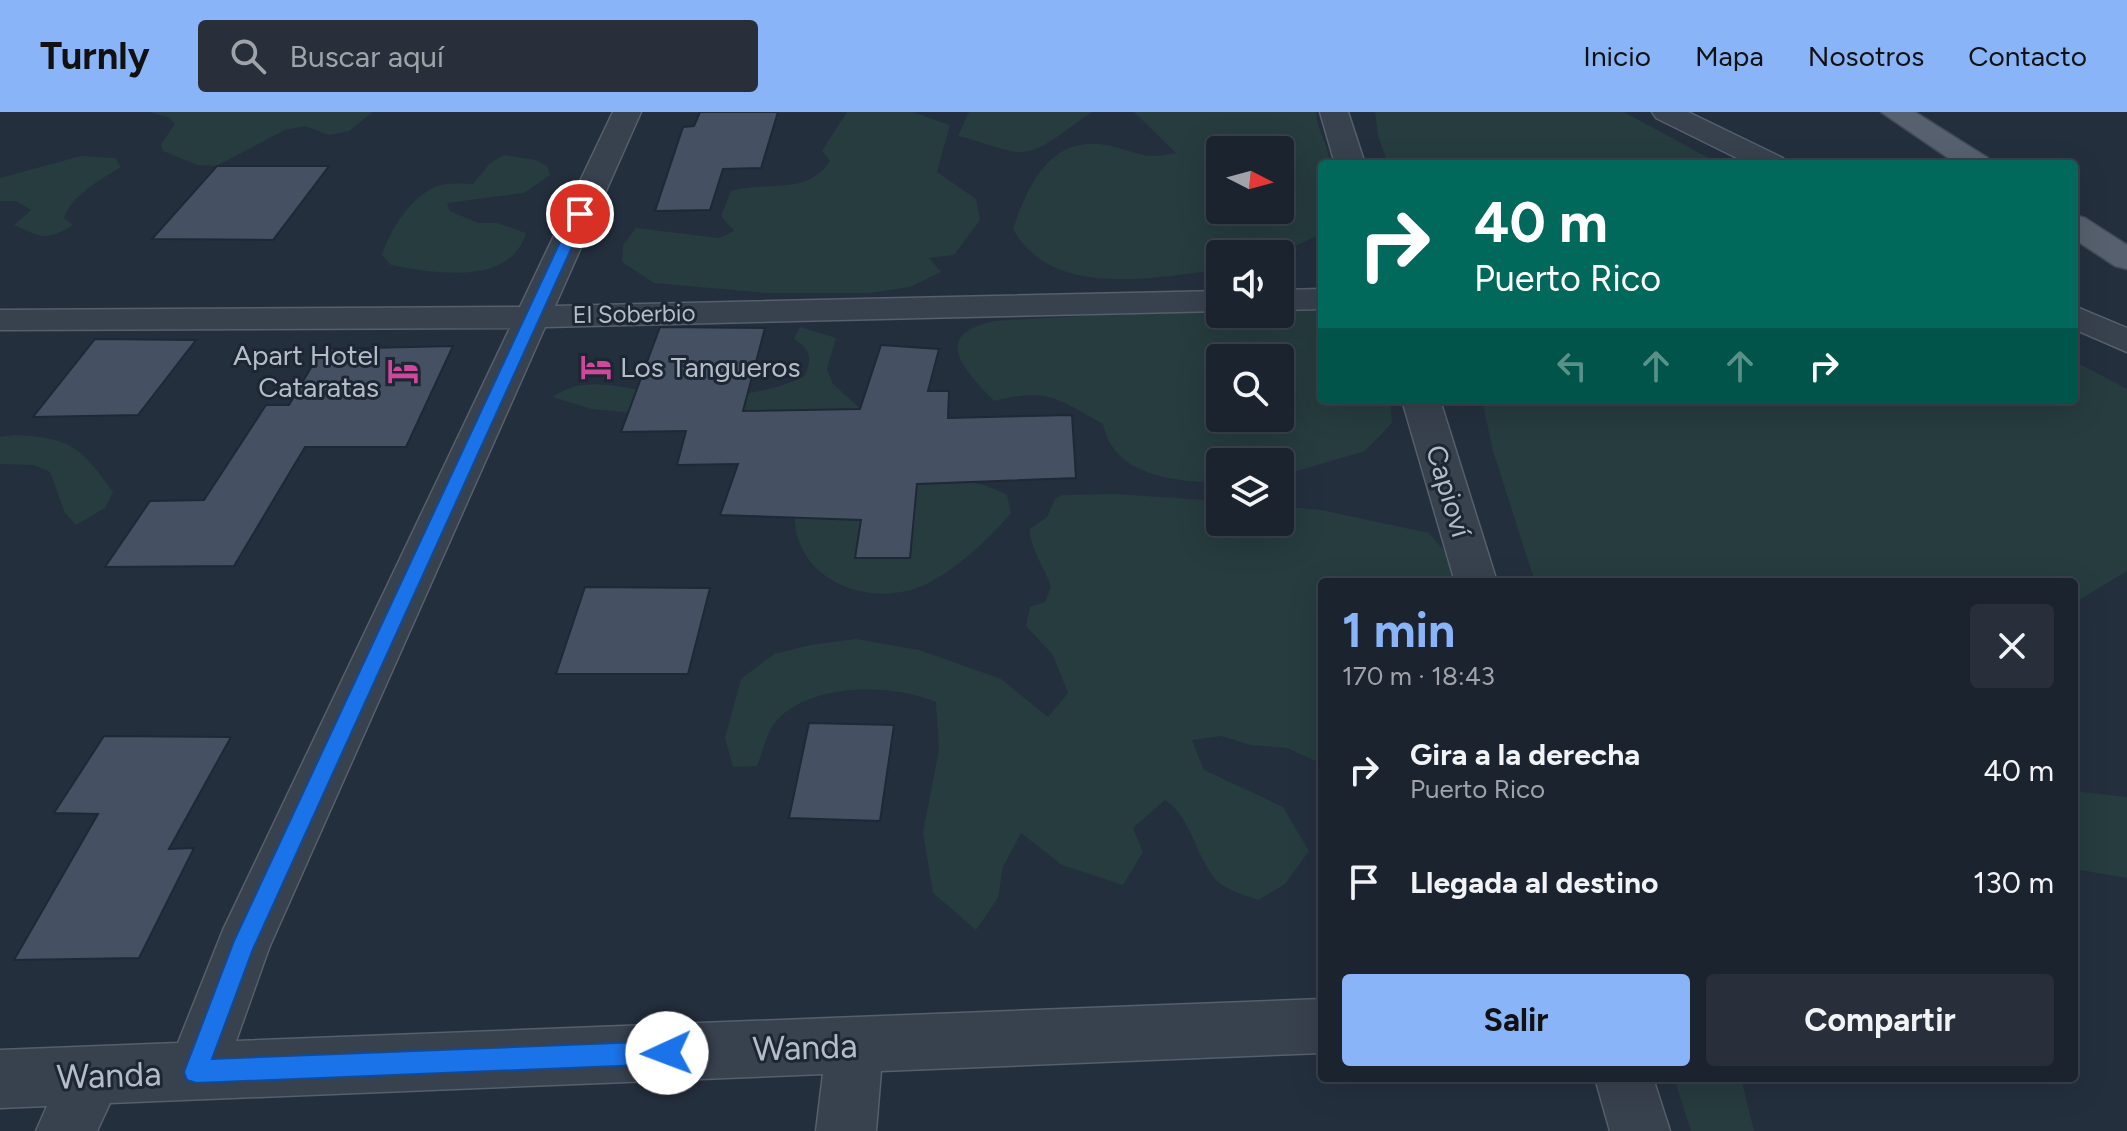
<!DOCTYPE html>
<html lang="es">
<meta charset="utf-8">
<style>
body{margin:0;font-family:Figtree,sans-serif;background:#282f3a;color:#f1f3f6;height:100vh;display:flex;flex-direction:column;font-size:30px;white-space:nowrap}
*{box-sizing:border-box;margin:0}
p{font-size:26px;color:#a0a4aa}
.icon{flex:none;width:44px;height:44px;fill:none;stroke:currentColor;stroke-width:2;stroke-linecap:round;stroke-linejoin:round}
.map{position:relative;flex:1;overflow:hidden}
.drawer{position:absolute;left:1318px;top:466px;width:760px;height:504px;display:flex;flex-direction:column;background:#1b232e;border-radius:8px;box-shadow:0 8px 32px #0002,0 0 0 2px #39404a}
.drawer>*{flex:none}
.hud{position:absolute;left:1318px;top:48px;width:760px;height:244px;border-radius:8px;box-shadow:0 8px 32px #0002,0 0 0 2px #39404a;background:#00695c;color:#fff;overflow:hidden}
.needle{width:52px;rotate:96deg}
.buttons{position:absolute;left:1206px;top:24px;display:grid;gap:16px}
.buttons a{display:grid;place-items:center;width:88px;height:88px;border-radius:8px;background:#1b232e;box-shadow:0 8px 32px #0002,0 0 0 2px #39404a;font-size:40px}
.pin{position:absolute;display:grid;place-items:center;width:68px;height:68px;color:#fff;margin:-34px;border:4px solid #fff;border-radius:50%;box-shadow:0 2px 8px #0007}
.me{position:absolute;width:88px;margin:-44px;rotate:268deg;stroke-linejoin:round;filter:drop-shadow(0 0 6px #0008)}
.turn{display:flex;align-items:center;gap:28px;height:168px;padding:0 24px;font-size:36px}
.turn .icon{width:104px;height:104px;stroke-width:2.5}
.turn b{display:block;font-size:56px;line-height:68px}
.lanes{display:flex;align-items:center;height:76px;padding:0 24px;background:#0003;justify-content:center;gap:40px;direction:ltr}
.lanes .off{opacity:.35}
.round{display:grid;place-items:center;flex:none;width:84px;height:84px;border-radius:8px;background:#282f3a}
.summary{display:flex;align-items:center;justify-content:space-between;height:136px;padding:0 24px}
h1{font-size:48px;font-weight:700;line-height:60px;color:#8ab4f8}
.primary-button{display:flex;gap:16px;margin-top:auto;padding:16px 24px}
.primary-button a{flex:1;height:92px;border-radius:8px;background:#8ab4f8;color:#111;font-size:32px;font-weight:700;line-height:92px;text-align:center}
.primary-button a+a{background:#282f3a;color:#f1f3f6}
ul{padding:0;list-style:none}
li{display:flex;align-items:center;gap:24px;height:112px;padding:0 24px}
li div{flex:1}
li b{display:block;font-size:30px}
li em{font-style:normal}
header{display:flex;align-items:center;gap:48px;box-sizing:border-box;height:112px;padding:0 40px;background:#8ab4f8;color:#111}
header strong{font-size:38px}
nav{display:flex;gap:44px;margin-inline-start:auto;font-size:28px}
.search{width:560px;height:72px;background:#282f3a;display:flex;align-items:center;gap:20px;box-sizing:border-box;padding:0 28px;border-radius:8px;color:#a0a4aa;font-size:30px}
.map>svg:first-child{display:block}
.green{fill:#263c3f;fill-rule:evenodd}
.building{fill:#455162;stroke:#1f2835;stroke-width:2}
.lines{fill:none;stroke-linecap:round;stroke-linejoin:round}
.minor-casing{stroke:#565f6c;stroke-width:3}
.major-casing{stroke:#414a57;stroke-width:3}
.minor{fill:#38414e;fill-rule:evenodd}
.major{fill:#56606e;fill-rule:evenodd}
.route{fill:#1a73e8;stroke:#114b97;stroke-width:2}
.labels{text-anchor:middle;stroke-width:6;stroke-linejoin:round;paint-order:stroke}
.far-street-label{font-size:24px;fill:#b4bcc9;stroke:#1d2633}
.poi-label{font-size:28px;fill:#b4bcc9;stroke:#1d2633;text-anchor:end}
.street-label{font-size:28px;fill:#b4bcc9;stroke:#1d2633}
.near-street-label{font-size:34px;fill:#b4bcc9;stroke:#1d2633}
</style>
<header>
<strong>Turnly</strong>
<div class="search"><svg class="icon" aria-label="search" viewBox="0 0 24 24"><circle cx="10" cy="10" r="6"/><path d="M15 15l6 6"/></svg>Buscar aquí</div>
<nav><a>Inicio</a><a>Mapa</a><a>Nosotros</a><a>Contacto</a></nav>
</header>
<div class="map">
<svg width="2127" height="1019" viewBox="0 0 2127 1019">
<rect width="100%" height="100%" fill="#242f3e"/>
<path class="green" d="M150 0H373L349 19 329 23 305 14 285 18 216 54 197 53 163 39 161 32 175 12 168 5Z
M847 0H912L950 13 937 60 976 87 980 108 954 143 929 146 941 160 910 175 870 181H767L654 171 622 150 623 133 636 116 719 126 734 119 721 104 731 79C767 68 806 85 830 49L822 39Z
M969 0H1093C1072 11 1045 40 1021 40 1006 41 975 27 958 24Z
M1134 0H1316C1317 20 1329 32 1330 52H1322V122L1277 142H1220V158C1154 165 1052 188 1013 117 1030 67 1054 19 1115 35 1146 43 1142 47 1176 41ZM1220 38H1280V98H1220Z
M1375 0H1624L1720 52H1388L1378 24Z
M504 43 536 48 547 54 550 63 524 81 447 91 450 99 478 111H497L526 121C510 175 433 161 391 153L382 143C390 118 410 86 435 75 446 70 462 72 473 72L490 51Z
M81 44 115 46 121 55C101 68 72 82 64 106L73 113C45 130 41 125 14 113L31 98 16 89H0V66Z
M1322 190V288H1390L1392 311 1365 339 1280 364V350H1220V371C1175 369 1114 365 1103 312 1056 286 1049 276 994 289 965 258 929 224 994 209L1220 196V202H1280V192ZM1220 246H1280V306H1220Z
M800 215 836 226 827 257 833 272 873 308 918 368C957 373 970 363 1007 383L1011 401C990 426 953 461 922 474 856 501 773 454 800 375L657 303 591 297 553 285C589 258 636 282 678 284 722 286 766 283 805 264 812 245 811 238 794 227Z
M2074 249 2127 277V459L2074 491V470H1535L1493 339 1482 288H2074Z
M14 323C70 325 81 335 113 380L105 396 76 413 65 401 50 360 34 353 0 352V325Z
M1115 382 1220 389V410H1280V394L1321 398 1429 421 1448 443 1453 470H1322V652L1287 636 1251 633 1221 624 1192 628 1204 658 1283 695 1309 739 1285 772 1258 788C1246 783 1226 778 1217 769 1195 745 1192 705 1165 688L1133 716 1143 740 1123 773 1062 753 1021 721 1003 755 998 786 976 818 933 781 923 720 939 638 936 590C892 571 805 570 773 613 766 624 762 642 757 654L733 655 725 626 741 567 774 542 810 533 856 527 919 538 1001 567 1048 605 1068 581 1053 543 1026 514 1030 495 1045 490 1051 475C1045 455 1030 438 1030 417L1047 405 1055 387 1063 383Z
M2074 679 2127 685V766L2074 757Z
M1674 966H1741L1754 1019H1691Z"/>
<path class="building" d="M700 0H778L761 56 723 57 710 98 655 99 683 15 694 14Z
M217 54H329L273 128 152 127Z
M660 215 765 216 743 299 860 297 881 233 939 237 928 279H949L948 306 1072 303 1076 366 917 372 910 446H855L861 408 720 403 738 352 677 353 686 319 621 320Z
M95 227 196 228 138 303 33 305Z
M453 234 406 335H305L234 454 105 455 150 389 204 388 266 293H289L322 237Z
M585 475 710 476 688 562H556Z
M809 611 894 613 880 709 789 706Z
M104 624 231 625 169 737 194 736 139 846 14 848 98 702 54 701Z"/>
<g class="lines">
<defs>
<path id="minor" d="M613 0H641L555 194 1220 179V199L545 215 269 836 236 929 1322 887V941L881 959 876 1019H816L823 962 110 991 97 1019H36L47 994 0 996V938L178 931 223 818 510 216 0 218V198L520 195Z
M1320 0H1348L1365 52H1335Z
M1652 0H1688L1783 46 1787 52H1749L1656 6Z
M1322 177V197L1280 198V178Z
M2074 194 2127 216V240L2074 217Z
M1402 288H1440L1497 470H1455Z
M1595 966H1653L1670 1019H1610Z"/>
<path id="major" d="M1881 0H1915L1988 46 1992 52H1957Z
M2074 103 2085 106 2127 133V157L2115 154 2074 127Z"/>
</defs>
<use href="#minor" class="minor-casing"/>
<use href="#major" class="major-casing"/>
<use href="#minor" class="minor"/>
<use href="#major" class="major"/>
</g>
<path class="route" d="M580 98 587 102 253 837 212 947 667 929 675 933 679 941 675 949 667 952 196 971 187 968 184 960 234 829 573 102Z"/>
<defs>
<symbol id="hotel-bare" viewBox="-9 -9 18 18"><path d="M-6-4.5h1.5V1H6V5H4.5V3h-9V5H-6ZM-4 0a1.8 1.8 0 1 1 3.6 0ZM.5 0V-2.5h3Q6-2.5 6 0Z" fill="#d1479c" stroke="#1d2633" stroke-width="2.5" paint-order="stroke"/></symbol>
</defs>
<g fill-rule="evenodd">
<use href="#hotel-bare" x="574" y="233" width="44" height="44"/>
<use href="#hotel-bare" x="381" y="237" width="44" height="44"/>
</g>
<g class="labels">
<g class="far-street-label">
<text transform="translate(634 202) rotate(-1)" y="8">El Soberbio</text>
</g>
<g class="poi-label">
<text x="379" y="253">Apart Hotel<tspan x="379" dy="32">Cataratas</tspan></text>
<text x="620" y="265" text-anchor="start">Los Tangueros</text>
</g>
<g class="street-label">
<text transform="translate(1449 379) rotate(73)" y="10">Capioví</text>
</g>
<g class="near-street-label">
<text transform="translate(805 935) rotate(-2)" y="12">Wanda</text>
<text transform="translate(109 963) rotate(-2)" y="12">Wanda</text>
</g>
</g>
</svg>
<div class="buttons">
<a><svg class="needle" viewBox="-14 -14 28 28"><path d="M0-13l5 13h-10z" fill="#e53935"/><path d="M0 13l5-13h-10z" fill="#a0a4aa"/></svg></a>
<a><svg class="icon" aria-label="sound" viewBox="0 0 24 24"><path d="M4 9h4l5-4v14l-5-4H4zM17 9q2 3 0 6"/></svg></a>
<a><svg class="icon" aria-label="search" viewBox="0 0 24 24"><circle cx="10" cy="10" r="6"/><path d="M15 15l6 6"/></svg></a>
<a><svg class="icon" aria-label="layers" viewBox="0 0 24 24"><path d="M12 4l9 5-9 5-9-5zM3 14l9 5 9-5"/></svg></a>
</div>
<div class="pin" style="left:580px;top:102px;background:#d93025"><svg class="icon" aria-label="arrive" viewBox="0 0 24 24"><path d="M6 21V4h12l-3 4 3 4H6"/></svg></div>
<svg class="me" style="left:667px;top:941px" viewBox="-20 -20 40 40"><circle r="19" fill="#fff"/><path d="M0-13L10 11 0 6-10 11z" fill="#1a73e8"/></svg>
<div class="hud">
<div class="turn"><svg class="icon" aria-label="right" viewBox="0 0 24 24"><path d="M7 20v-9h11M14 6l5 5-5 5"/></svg><div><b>40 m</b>Puerto Rico</div></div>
<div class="lanes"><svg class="icon off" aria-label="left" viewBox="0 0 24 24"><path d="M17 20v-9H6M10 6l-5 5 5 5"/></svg><svg class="icon off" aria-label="ahead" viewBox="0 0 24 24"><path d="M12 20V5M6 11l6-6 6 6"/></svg><svg class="icon off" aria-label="ahead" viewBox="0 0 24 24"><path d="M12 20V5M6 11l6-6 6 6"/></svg><svg class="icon" aria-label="right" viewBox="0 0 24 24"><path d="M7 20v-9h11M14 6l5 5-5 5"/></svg></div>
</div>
<section class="drawer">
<div class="summary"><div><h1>1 min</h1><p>170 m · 18:43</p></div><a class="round"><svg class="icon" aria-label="close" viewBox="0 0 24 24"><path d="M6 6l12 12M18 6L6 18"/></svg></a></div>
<ul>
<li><svg class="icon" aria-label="right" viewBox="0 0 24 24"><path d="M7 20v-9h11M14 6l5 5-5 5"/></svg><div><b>Gira a la derecha</b><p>Puerto Rico</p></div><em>40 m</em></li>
<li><svg class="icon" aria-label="arrive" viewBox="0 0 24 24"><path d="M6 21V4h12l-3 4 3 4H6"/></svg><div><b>Llegada al destino</b></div><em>130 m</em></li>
</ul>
<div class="primary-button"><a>Salir</a><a>Compartir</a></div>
</section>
</div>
